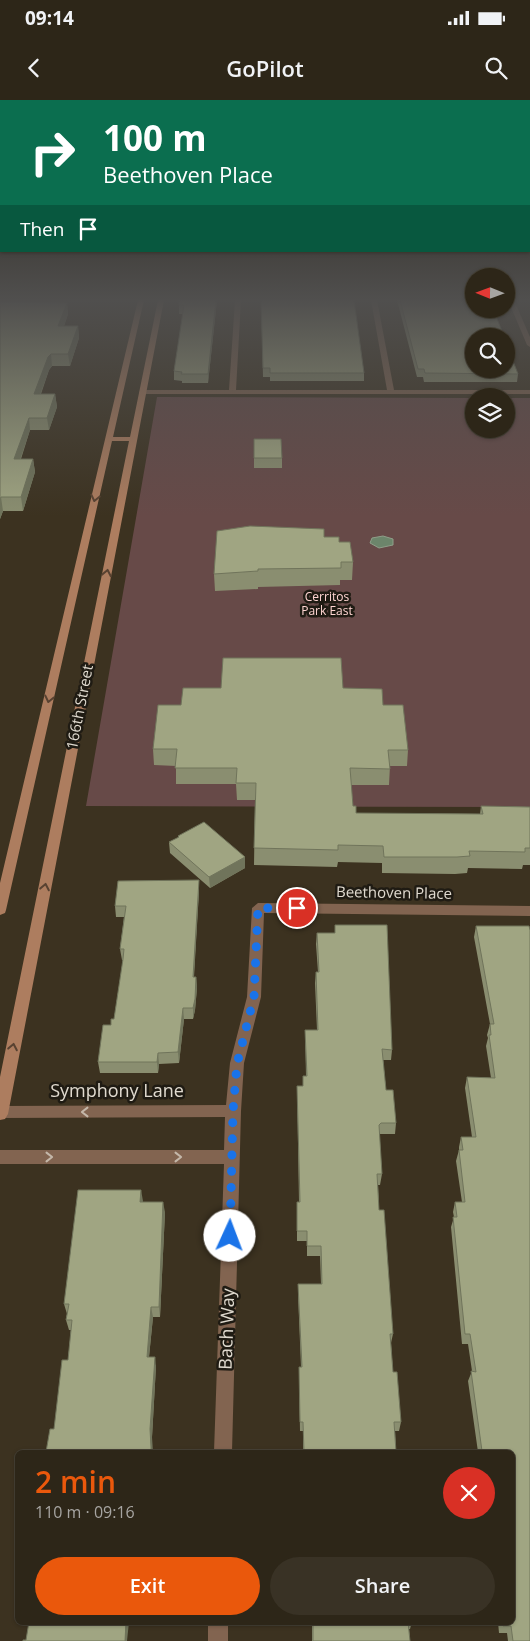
<!DOCTYPE html>
<meta charset="utf-8">
<style>
body{margin:0;font-family:"Open Sans",sans-serif;background:#393225;color:#f1f3f6;height:100vh;display:flex;flex-direction:column;font-size:19px;white-space:nowrap}
*{box-sizing:border-box;margin:0}
p{font-size:16px;color:#a7a5a2}
.icon{flex:none;width:28px;height:28px;fill:none;stroke:currentColor;stroke-width:2;stroke-linecap:round;stroke-linejoin:round}
.map{position:relative;flex:1;overflow:hidden}
.sheet{position:absolute;left:15px;top:1350px;width:500px;height:175px;display:flex;flex-direction:column;background:#2d2618;border-radius:8px;box-shadow:0 1px 4px #0004,0 0 0 1px #484337}
.sheet>*{flex:none}
.banner{position:absolute;left:0px;top:0px;width:530px;height:152px;box-shadow:0 1px 4px #0004,0 0 0 1px #484337;background:#0b6e4f;color:#fff;overflow:hidden}
.needle{width:32px;rotate:271deg}
.controls{position:absolute;left:465px;top:168px;display:grid;gap:10px}
.controls a{display:grid;place-items:center;width:50px;height:50px;border-radius:50%;background:#2d2618;box-shadow:0 1px 4px #0004,0 0 0 1px #484337;font-size:25px}
.pin{position:absolute;display:grid;place-items:center;width:42px;height:42px;color:#fff;margin:-21px;border:2px solid #fff;border-radius:50%;box-shadow:0 1px 5px #0007}
.me{position:absolute;width:55px;margin:-28px;rotate:2deg;stroke-linejoin:round;filter:drop-shadow(0 0 4px #0008)}
.turn{display:flex;align-items:center;gap:18px;height:105px;padding:0 20px;font-size:22px}
.turn .icon{width:65px;height:65px;stroke-width:2.5}
.turn b{display:block;font-size:35px;line-height:42px}
.then{display:flex;align-items:center;height:48px;padding:0 20px;background:#0003;gap:10px;font-size:19px}
.round{display:grid;place-items:center;flex:none;width:52px;height:52px;border-radius:26px;background:#393225}
.head{display:flex;align-items:center;justify-content:space-between;height:85px;padding:0 20px}
h1{font-size:30px;font-weight:600;line-height:38px;color:#ea580c}
.action{display:flex;gap:10px;margin-top:auto;padding:10px 20px}
.action a{flex:1;height:58px;border-radius:30px;background:#ea580c;color:#fff;font-size:20px;font-weight:600;line-height:58px;text-align:center}
.action a+a{background:#393225;color:#f1f3f6}
.status{display:flex;justify-content:space-between;align-items:center;height:35px;padding:0 25px;background:#2d2618;direction:ltr}
.status svg{height:14px;fill:currentColor}
header{display:flex;justify-content:space-between;align-items:center;height:65px;padding:0 20px;background:#2d2618;font-size:22px;font-weight:600}
.map>svg:first-child{display:block}
.green{fill:#674a48}
.water{fill:#6c856b;stroke:#8f9e89}
.lines{fill:none;stroke-linecap:round;stroke-linejoin:round}
.street{fill:#826450;fill-rule:evenodd}
.secondary{fill:#ad7d5f;fill-rule:evenodd}
.wall{fill:#8a8e70}
.shaded-wall{fill:#70745b}
.building{fill:#a0a582;stroke:#70745b}
.oneway{stroke:#584231}
.oneway2{stroke:#c4b7a9}
.route{stroke:#1a73e8;stroke-width:9;stroke-dasharray:0 16.2}
.labels{text-anchor:middle;stroke-width:5;stroke-linejoin:round;paint-order:stroke}
.far-park-label{font-size:12px;fill:#ffd5d2;stroke:#1f1b13}
.street-label{font-size:15px;fill:#e0dacf;stroke:#1f1b13}
.near-street-label{font-size:18px;fill:#e0dacf;stroke:#1f1b13}
</style>
<div class="status"><b>09:14</b><svg viewBox="0 0 49 12"><path d="M0 12V9h3v3zM5 12V6h3v6zM10 12V3h3v9zM15 12V0h3v12zM26 1h20v11H26zM47 4h2v5h-2z"/></svg></div>
<header><svg class="icon" aria-label="back" viewBox="0 0 24 24"><path d="M15 5l-7 7 7 7"/></svg>GoPilot<svg class="icon" aria-label="search" viewBox="0 0 24 24"><circle cx="10" cy="10" r="6"/><path d="M15 15l6 6"/></svg></header>
<div class="map">
<svg width="530" height="1541" viewBox="0 0 530 1541">
<rect width="100%" height="100%" fill="#3c3220"/>
<path class="green" d="M157 297 474 298V329H506V298H530V707L86 706Z"/>
<path class="water" d="M383 436 393 439V445L379 448 370 443 372 438Z"/>
<g class="lines">
<path class="street" d="M235 200H241L236 290H387L371 200H377L394 290H530V294H140L139 292 143 290H229Z
M508 200H514L530 237V247L527 245Z
M258 803 530 806V816L264 813 261 897 244 963 241 1011 232 1352H214L224 1064H0V1050H224L225 1017 0 1018V1006L226 1005 230 963 247 897 252 808Z
M208 1522H228V1541H208Z"/>
<path class="secondary" d="M138 200H144L113 337H130L158 200H164L8 1014 5 1019 0 1020V977L129 341H112L6 810 5 813 0 815V783Z"/>
</g>
<path class="wall" d="M179 200H217L208 283H182V281L174 280V271L183 214H179Z
M261 200 364 273V281H270V277H263Z
M397 200H474L518 274 517 282H424L423 277H417Z
M0 202 67 203 68 214 64 226H78L79 238 70 266H52L49 270 41 294H55L57 307 49 330H30L21 359H33L35 372 23 411H3L0 419Z
M254 339 282 358V368H254Z
M324 437 339 442 353 462 352 480H340V485L258 487V489L215 491 214 474Z
M343 588 383 605 408 650 407 666H390L389 685H351L353 706 356 713 480 714 481 706 530 707V765H523L522 769 468 768 467 773 455 774 382 773V763L338 762 337 767 254 765 255 700H237L236 684H176V666L154 665 153 649 181 605Z
M178 736 245 757V768L210 788 170 753 169 742 178 738Z
M199 780V791L194 877H196L197 888 195 910 193 919H184L179 963 159 964 158 973H100L98 962 111 925 114 919 123 860H122L120 849 124 817H116L115 806Z
M335 825 392 950 391 960H383L386 990 396 1023 395 1034H379L382 1074 380 1085H378L379 1110 393 1234 391 1243 393 1272 401 1322 399 1331H395L396 1352H303V1331H300L299 1276V1267H301L298 1194V1184H321L320 1156H307V1141H297V1102H299L297 986H303V976H306L305 930H317L315 883 316 872H318L316 844 317 833H335Z
M476 826H529L530 1541H508L507 1533H499L498 1522H512V1352H478L468 1281 472 1271 468 1244H462L451 1127 454 1117 453 1112 455 1102H462L456 1061 459 1050V1047L461 1037H472L465 988 467 977 491 978 486 946 488 938 487 935 490 924 474 837Z
M143 1102 165 1112 160 1217H153L149 1257 156 1266 152 1337 54 1329 68 1260 71 1230H69L66 1220 67 1214 64 1204Z
M312 1522H412L410 1529H409L410 1541H312Z"/>
<path class="shaded-wall" d="M216 200H217L208 283V274Z
M67 203 68 214 60 238 58 226Z
M78 226 79 238 70 266 68 254Z
M51 254 52 266 49 270 36 306 34 294 48 257Z
M55 294 57 307 49 330 47 318Z
M29 318 30 330 16 372 14 359Z
M33 359 35 372 23 411 21 397Z
M1 397 3 411 0 419V399Z
M245 757V768L210 788 209 777Z
M199 780V791L193 888V877Z
M196 877 197 888 195 910 193 919V908Z
M183 908 184 919 179 963 178 952Z
M158 953 159 964 158 973 157 962Z
M141 1090 143 1101 141 1112 140 1102Z
M163 1102 165 1112 160 1217 159 1207Z
M151 1207 153 1217 148 1266 147 1257Z
M155 1257 156 1266 152 1337 153 1352H151L150 1329Z
M126 1522H129L127 1541H125Z"/>
<path class="building" d="M179 200H216L208 274H181L182 272 174 271 184 205H179Z
M261 200H354L364 273H270V268H263Z
M400 200H474V209H493L504 236H474V269H506V243L518 274 425 273 424 269H418Z
M0 202 67 203 58 226H78L68 254H51L48 257 34 294H55L47 318H29L14 359H33L21 397H1L0 399Z
M254 339H281L282 358H254Z
M250 426 324 429V437H339V442H350L353 462H341V468L258 469V471L214 474 217 431Z
M223 558H341L343 588 382 589 383 605H403L408 650H388L390 669 350 668 353 706H356V713L483 714 481 706 530 707V748H525V752L469 751 470 756 457 757H384L383 746 338 745V750L254 748 256 683H236L237 668H175L177 649H153L158 605H181L183 588H221Z
M204 722 245 757 209 777 169 742 179 737 178 736Z
M199 780 193 877H196L195 899 193 908H183L178 952 158 953 157 962H98L103 925H111V919H114L123 859 124 849H120L126 806H115L118 781Z
M335 825H387L392 950 382 949 386 990H393L396 1023H381L379 1025 382 1074H377L379 1110H384L393 1234H390L393 1272H397L401 1322H394L396 1352H304L303 1322H300L299 1267H302L298 1184H322L321 1146H307V1131H297V1102H300L297 986H303V976H307L305 930H318L316 872H319L317 833H335Z
M476 826H529L530 830V1541H513L511 1526H503L502 1522H512V1352H479V1351H482L471 1271 476 1272 470 1234H465L453 1117H457L455 1102H465L459 1050H463L461 1037H476L467 977 495 978 489 935H491L490 924H494Z
M78 1090H141L140 1102H163L159 1207H151L147 1257H155L150 1329 151 1347V1352H46L50 1329H54L62 1260H68L72 1220H66L69 1204H64Z
M29 1522H126L125 1541H23V1540H26Z
M313 1522H408L410 1541H313Z"/>
<defs><path id="oneway-chevron" d="M-2-3.5L2.5 0L-2 3.5" fill="none" stroke-width="1.6" stroke-linecap="round" stroke-linejoin="round" transform="scale(1.25)"/></defs>
<g class="oneway">
<use href="#oneway-chevron" transform="translate(95 398) rotate(103)"/>
<use href="#oneway-chevron" transform="translate(107 473) rotate(-79)"/>
<use href="#oneway-chevron" transform="translate(49 599) rotate(103)"/>
<use href="#oneway-chevron" transform="translate(45 787) rotate(-79)"/>
<use href="#oneway-chevron" transform="translate(13 947) rotate(-79)"/>
</g>
<g class="oneway2">
<use href="#oneway-chevron" transform="translate(85 1012) rotate(180)"/>
<use href="#oneway-chevron" transform="translate(49 1057)"/>
<use href="#oneway-chevron" transform="translate(178 1057)"/>
</g>
<linearGradient id="sky" x2="0" y2="1"><stop stop-color="#211c12"/><stop offset="0.48" stop-color="#504f4e"/><stop offset="1" stop-color="#504f4e" stop-opacity="0"/></linearGradient>
<rect width="530" height="416" fill="url(#sky)"/>
<g class="lines">
<path class="route" d="M230 1136 233 1011 237 964 254 897 258 808H297"/>
</g>
<g class="labels">
<g class="far-park-label">
<text x="327" y="501">Cerritos<tspan x="327" dy="14">Park East</tspan></text>
</g>
<g class="street-label">
<text transform="translate(80 607) rotate(-79)" y="5">166th Street</text>
<text transform="translate(394 793) rotate(1)" y="5">Beethoven Place</text>
</g>
<g class="near-street-label">
<text x="117" y="997">Symphony Lane</text>
<text transform="translate(227 1229) rotate(-88)" y="6">Bach Way</text>
</g>
</g>
</svg>
<div class="controls">
<a><svg class="needle" viewBox="-14 -14 28 28"><path d="M0-13l5 13h-10z" fill="#e53935"/><path d="M0 13l5-13h-10z" fill="#a7a5a2"/></svg></a>
<a><svg class="icon" aria-label="search" viewBox="0 0 24 24"><circle cx="10" cy="10" r="6"/><path d="M15 15l6 6"/></svg></a>
<a><svg class="icon" aria-label="layers" viewBox="0 0 24 24"><path d="M12 4l9 5-9 5-9-5zM3 14l9 5 9-5"/></svg></a>
</div>
<div class="pin" style="left:297px;top:808px;background:#d93025"><svg class="icon" aria-label="arrive" viewBox="0 0 24 24"><path d="M6 21V4h12l-3 4 3 4H6"/></svg></div>
<svg class="me" style="left:230px;top:1136px" viewBox="-20 -20 40 40"><circle r="19" fill="#fff"/><path d="M0-13L10 11 0 6-10 11z" fill="#1a73e8"/></svg>
<div class="banner">
<div class="turn"><svg class="icon" aria-label="right" viewBox="0 0 24 24"><path d="M7 20v-9h11M14 6l5 5-5 5"/></svg><div><b>100 m</b>Beethoven Place</div></div>
<div class="then">Then<svg class="icon" aria-label="arrive" viewBox="0 0 24 24"><path d="M6 21V4h12l-3 4 3 4H6"/></svg></div>
</div>
<section class="sheet">
<div class="head"><div><h1>2 min</h1><p>110 m · 09:16</p></div><a class="round" style="background:#d93025;color:#fff"><svg class="icon" aria-label="close" viewBox="0 0 24 24"><path d="M6 6l12 12M18 6L6 18"/></svg></a></div>
<div class="action"><a>Exit</a><a>Share</a></div>
</section>
</div>
